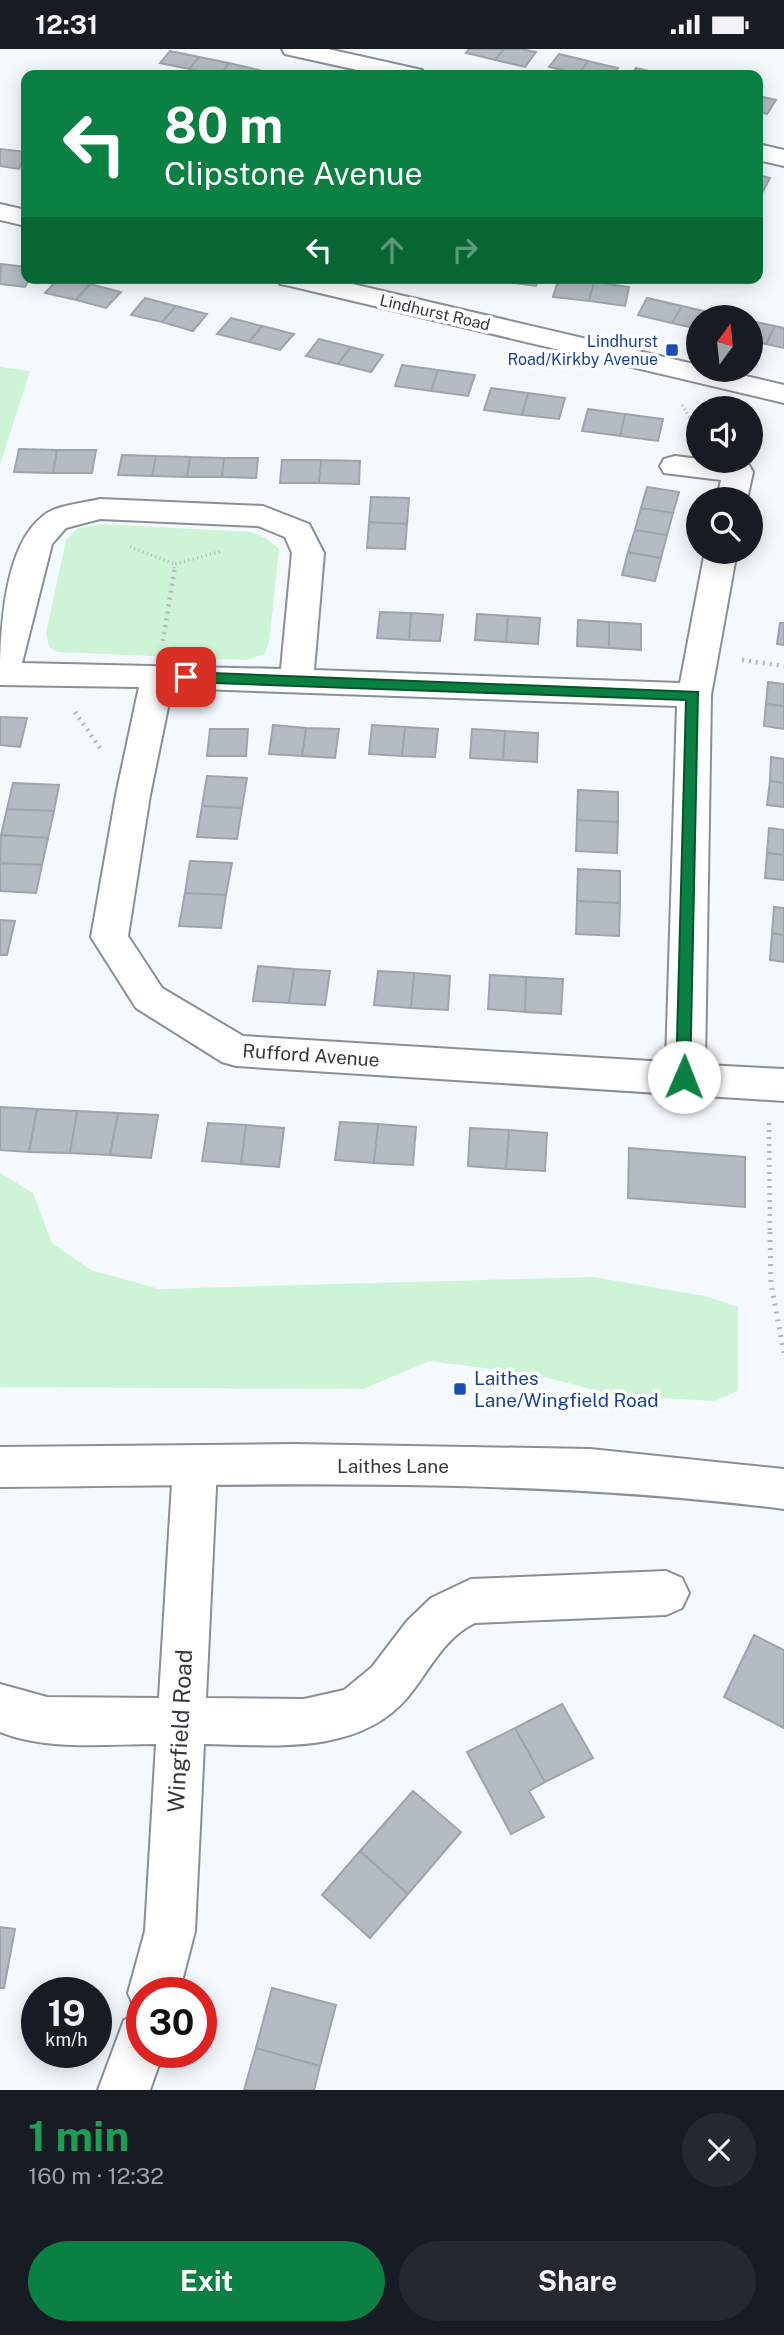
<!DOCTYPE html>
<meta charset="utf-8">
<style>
body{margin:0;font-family:"Public Sans",sans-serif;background:#242831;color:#f1f3f6;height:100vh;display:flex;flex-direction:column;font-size:26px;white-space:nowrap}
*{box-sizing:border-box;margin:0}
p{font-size:23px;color:#9ea1a6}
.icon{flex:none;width:38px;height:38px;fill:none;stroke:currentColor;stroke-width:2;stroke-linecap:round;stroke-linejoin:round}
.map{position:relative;height:2041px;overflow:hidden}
.details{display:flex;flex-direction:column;background:#171b24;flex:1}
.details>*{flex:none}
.banner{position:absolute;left:21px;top:21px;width:742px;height:214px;border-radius:14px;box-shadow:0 4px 18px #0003;background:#0b8043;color:#fff;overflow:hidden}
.needle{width:46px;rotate:15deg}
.controls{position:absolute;left:686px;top:256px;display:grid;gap:14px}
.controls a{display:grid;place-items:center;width:77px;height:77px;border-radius:50%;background:#171b24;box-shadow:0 4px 18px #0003;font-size:35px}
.speed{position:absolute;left:21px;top:1928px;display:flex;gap:14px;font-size:35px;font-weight:700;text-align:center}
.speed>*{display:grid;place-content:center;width:91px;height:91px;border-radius:50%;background:#171b24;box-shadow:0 4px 18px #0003;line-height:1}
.speed small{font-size:18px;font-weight:400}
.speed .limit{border:10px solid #d22;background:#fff;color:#111}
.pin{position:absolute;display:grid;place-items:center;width:60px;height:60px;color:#fff;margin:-30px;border-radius:14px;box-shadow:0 4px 10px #0006}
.me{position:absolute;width:77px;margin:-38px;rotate:1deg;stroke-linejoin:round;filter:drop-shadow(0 0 5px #0008)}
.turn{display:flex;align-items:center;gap:24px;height:147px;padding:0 28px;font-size:32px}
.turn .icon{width:91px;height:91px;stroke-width:2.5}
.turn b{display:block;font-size:49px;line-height:60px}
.lanes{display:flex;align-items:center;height:66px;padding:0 28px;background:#0003;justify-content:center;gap:35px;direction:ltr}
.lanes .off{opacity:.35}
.round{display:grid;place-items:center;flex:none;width:74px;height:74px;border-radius:37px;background:#242831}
.head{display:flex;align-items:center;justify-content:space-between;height:119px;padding:0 28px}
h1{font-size:42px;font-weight:700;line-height:52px;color:#1e9e55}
.cta{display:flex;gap:14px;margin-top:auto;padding:14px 28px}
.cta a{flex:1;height:80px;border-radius:42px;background:#0b8043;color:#fff;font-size:28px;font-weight:700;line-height:80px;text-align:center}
.cta a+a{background:#242831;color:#f1f3f6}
.status{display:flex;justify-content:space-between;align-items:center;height:49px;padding:0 35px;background:#171b24;direction:ltr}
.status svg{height:19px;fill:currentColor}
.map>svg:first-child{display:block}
.green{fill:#cdf4d6}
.building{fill:#b4bbc2;stroke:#9da4ac;stroke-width:2}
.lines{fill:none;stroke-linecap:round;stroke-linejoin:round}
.minor-casing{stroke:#888f96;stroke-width:4}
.secondary-casing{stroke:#888f96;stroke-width:4}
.path-far2{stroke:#b3b8bc;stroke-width:3.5;stroke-dasharray:1 3.5;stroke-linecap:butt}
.path-far1{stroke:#b3b8bc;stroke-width:4.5;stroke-dasharray:2 5;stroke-linecap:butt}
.path{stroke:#b3b8bc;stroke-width:5;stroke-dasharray:2 6;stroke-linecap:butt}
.minor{fill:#fff;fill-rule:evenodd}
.secondary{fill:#fff;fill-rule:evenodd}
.route{fill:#0b8043;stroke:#07532c;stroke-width:2}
.transit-dot{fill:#1a4fb4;stroke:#fff;stroke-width:2.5}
.labels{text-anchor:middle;stroke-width:7;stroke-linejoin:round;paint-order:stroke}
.far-street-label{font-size:16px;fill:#36393c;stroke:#fff}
.far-transit-label{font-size:16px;fill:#164399;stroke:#fff;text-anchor:end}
.street-label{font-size:19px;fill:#36393c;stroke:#fff}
.transit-label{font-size:19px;fill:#164399;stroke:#fff;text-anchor:start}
.near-street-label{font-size:23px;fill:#36393c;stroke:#fff}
</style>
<div class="status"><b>12:31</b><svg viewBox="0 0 49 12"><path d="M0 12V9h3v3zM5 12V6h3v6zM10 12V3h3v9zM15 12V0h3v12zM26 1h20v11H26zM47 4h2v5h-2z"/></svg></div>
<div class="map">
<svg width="784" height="2041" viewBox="0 0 784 2041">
<rect width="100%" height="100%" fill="#f4f9fe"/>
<path class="green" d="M0 318 30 322 0 416Z
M100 475 251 483 266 489 279 500 269 594 264 605 246 611 58 603 49 598 46 584 66 491 78 479Z
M0 1124 33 1144 52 1194 91 1221 159 1240 593 1228 705 1247 738 1258V1342L713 1352 614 1346 532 1325 429 1312 363 1340 0 1338Z"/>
<path class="building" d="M469 0H504L495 11 466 4Z
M504 0H521L536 3 525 18 495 11Z
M170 2 199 8 189 20 160 14Z
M559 5 588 12 579 25 549 18Z
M199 8 229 14 220 26 189 20Z
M588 12 618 19 612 26 579 25Z
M229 14 259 21 254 26H220Z
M636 19 666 26H631Z
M758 47 776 51 767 65 758 62Z
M0 100 26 103 19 120 0 117Z
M758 126 770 129 762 144 758 143Z
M1 215 26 218V229H30L25 238 0 235Z
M59 229H66L90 235 76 251 45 244Z
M502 229H539L536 237 501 232Z
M559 229 594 233 589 252 553 248Z
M594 233 629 238 625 257 589 252Z
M90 235 121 243 106 259 76 251Z
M145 249 176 257 162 273 131 266Z
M647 249 682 257 672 274 638 266Z
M176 257 207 265 193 282 162 273Z
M682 257 716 265 715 268H698V280L672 274Z
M231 269 262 277 249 293 217 285Z
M751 272 775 277 766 295 751 291Z
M262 277 294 285 280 301 249 293Z
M775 277 784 279V299L766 295Z
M319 290 351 298 338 315 306 307Z
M351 298 383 306 371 323 338 315Z
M402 316 438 321 431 342 395 337Z
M438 321 475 326 468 347 431 342Z
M491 339 528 344 522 366 484 361Z
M528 344 565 349 559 370 522 366Z
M588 360 625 365 620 387 582 382Z
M625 365 663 370 658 392 620 387Z
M19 400 57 401 53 424 14 423Z
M57 401H96L92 424H53Z
M122 406 156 407 152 427 118 426Z
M156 407 190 408 187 428 152 427Z
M190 408 224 409 222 428H187Z
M224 409H258L256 429 222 428Z
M282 411H321L319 434H280Z
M321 411 360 412 359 435 319 434Z
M647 438 679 443 673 464 641 459Z
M371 448 409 449 407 475 369 473Z
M641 459 673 464 667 486 635 481Z
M369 473 407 475 405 500 367 499Z
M635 481 667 486 661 509 628 503Z
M628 503 661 509 655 532 622 526Z
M380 563 411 564 409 591 377 589Z
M411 564 443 566 440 592 409 591Z
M477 565 508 567 506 593 475 591Z
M508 567 540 569 538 595 506 593Z
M578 571 609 573V599L577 597Z
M609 573 641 575V601L609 599Z
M780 574H784V596L777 595Z
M768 633 784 635V657L766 655Z
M766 655 784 657V680L764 677Z
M0 668 27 669 20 698 0 696Z
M273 676 306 679 302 707 269 705Z
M372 676 405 678 402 707 369 705Z
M405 678 438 680 435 708 402 707Z
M306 679 339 680 335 709 302 707Z
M210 680H248L246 707H207Z
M472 680 505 682 503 711 470 709Z
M505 682 538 684 537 713 503 711Z
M771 708 784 710V734L770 732Z
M207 727 247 729 242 759 202 757Z
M770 732 784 734V758L767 756Z
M13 734 59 736 54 762 7 760Z
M578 741 618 743V773L577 771Z
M202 757 242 759 237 790 197 788Z
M7 760 54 762 48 789 1 786Z
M577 771 618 773 617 804 576 802Z
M769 779 784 781V806L767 804Z
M1 786 48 789 42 816 0 814Z
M767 804 784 806V831L765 829Z
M190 812 232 814 226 846 185 844Z
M0 814 42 816 36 844 0 842Z
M578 820 620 822V854L577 852Z
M185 844 226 846 221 879 179 877Z
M577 852 620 854 619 887 576 885Z
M774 858 784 859V886L772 884Z
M0 871 15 872 7 906H0Z
M772 884 784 886V913L770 911Z
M258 917 294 920 289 954 253 952Z
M294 920 330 922 325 956 289 954Z
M378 922 414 924 411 959 374 956Z
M414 924 450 927 448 961 411 959Z
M490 926 526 928 525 963 488 960Z
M526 928 563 930 561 965 525 963Z
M0 1058 37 1060 29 1103 0 1101Z
M37 1060 77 1062 70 1104 29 1103Z
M77 1062 118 1064 110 1106 70 1104Z
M118 1064 158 1066 151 1109 110 1106Z
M340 1073 378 1075 374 1114 335 1111Z
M208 1074 246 1076 241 1115 202 1112Z
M378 1075 416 1078 413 1116 374 1114Z
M246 1076 284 1079 279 1118 241 1115Z
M470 1079 509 1081 506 1120 468 1117Z
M509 1081 547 1084 545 1122 506 1120Z
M629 1099 745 1108V1158L628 1149Z
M754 1586 784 1601V1679L724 1648Z
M562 1655 593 1709 545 1733 515 1679Z
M515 1679 545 1733 529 1742 544 1768 511 1785 467 1703Z
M413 1742 461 1783 408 1845 360 1802Z
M360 1802 408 1845 370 1889 322 1846Z
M0 1878 15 1880 4 1939H0Z
M272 1939 336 1956 320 2017 256 1999Z
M256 1999 320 2017 314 2041H244Z"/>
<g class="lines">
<defs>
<path id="minor" d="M282 0H328L422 21 425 26H380L285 5Z
M758 95 784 101V117L758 111Z
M0 155 26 161V177L0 171Z
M276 229H327L698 316V320H716L784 336V354L290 237 280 235Z
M675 407 749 416 753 423 747 450H717L721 431 664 424 660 417 664 410Z
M100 450 263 457 309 475 324 504 314 621 680 634 705 502H737L711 646 705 1016 784 1020V1052L236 1017 222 1013 136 959 91 888 116 746 139 638 0 636C0 589 2 498 43 467 55 456 84 454 100 450ZM100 470 258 477 285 488 292 504 281 620 22 614 52 495 66 479ZM172 639 677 657 666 1013 243 987 162 939 128 887 150 746Z
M195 1398 211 1404 217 1418 206 1649 304 1650 344 1641 372 1618 407 1572 431 1549 471 1530 666 1522 682 1529 689 1544 682 1559 666 1566 475 1574C443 1589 429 1623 407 1649 357 1707 272 1696 204 1695L195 1882 179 1944H142V2004H163L150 2041H98L124 1971 140 1964 136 1962 128 1944 145 1882 156 1695C106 1695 47 1702 0 1683V1635L47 1648 159 1649 173 1418 179 1404Z"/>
<path id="secondary" d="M294 1395 590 1400 784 1420V1460C523 1427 262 1436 0 1438V1398Z"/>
</defs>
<use href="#minor" class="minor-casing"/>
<use href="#secondary" class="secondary-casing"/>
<path class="path-far2" d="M682 356 698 382
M130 498 175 515
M174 519 175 515 222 502"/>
<path class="path-far1" d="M163 592 175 517
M742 611 784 617
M75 663 100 699
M769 1074 770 1185"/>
<path class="path" d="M770 1183 771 1235 784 1304"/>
<use href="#minor" class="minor"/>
<use href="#secondary" class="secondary"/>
</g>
<path class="route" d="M186 623 698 643 690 1033 684 1035 676 1028 686 651 186 633 179 628Z"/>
<g class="transit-dot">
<rect x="665" y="294" width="14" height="14" rx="3.5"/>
<rect x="453" y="1333" width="14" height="14" rx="3.5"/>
</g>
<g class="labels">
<g class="far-street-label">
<text transform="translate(435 263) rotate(13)" y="6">Lindhurst Road</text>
</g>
<g class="far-transit-label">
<text x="658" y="298">Lindhurst<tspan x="658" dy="18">Road/Kirkby Avenue</tspan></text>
</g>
<g class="street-label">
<text transform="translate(311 1006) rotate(4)" y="7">Rufford Avenue</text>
<text x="393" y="1424">Laithes Lane</text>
</g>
<g class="transit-label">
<text x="474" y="1336">Laithes<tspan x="474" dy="22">Lane/Wingfield Road</tspan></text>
</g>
<g class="near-street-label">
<text transform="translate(180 1682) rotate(-87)" y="8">Wingfield Road</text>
</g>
</g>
</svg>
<div class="controls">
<a><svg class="needle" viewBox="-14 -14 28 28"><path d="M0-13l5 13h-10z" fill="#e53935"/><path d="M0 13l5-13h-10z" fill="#9ea1a6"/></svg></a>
<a><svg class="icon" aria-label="sound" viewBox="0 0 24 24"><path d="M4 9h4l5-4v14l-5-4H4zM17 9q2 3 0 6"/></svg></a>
<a><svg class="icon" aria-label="search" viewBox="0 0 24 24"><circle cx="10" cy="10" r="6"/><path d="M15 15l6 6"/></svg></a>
</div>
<div class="speed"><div>19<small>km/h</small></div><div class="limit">30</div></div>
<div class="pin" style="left:186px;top:628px;background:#d93025"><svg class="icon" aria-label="arrive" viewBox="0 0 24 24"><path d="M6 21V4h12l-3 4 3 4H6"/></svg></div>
<svg class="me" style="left:684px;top:1028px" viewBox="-20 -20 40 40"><circle r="19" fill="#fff"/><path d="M0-13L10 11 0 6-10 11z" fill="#0b8043"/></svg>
<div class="banner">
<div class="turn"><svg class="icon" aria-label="left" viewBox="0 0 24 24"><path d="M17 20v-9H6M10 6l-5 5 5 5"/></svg><div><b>80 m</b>Clipstone Avenue</div></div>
<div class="lanes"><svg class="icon" aria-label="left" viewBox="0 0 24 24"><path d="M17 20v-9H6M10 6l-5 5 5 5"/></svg><svg class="icon off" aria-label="ahead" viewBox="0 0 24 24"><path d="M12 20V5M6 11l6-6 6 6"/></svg><svg class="icon off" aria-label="right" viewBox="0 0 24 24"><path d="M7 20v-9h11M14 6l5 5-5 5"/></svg></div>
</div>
</div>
<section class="details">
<div class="head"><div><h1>1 min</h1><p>160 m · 12:32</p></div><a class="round"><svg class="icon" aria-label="close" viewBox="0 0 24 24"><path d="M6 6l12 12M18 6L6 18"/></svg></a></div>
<div class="cta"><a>Exit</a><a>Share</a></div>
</section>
